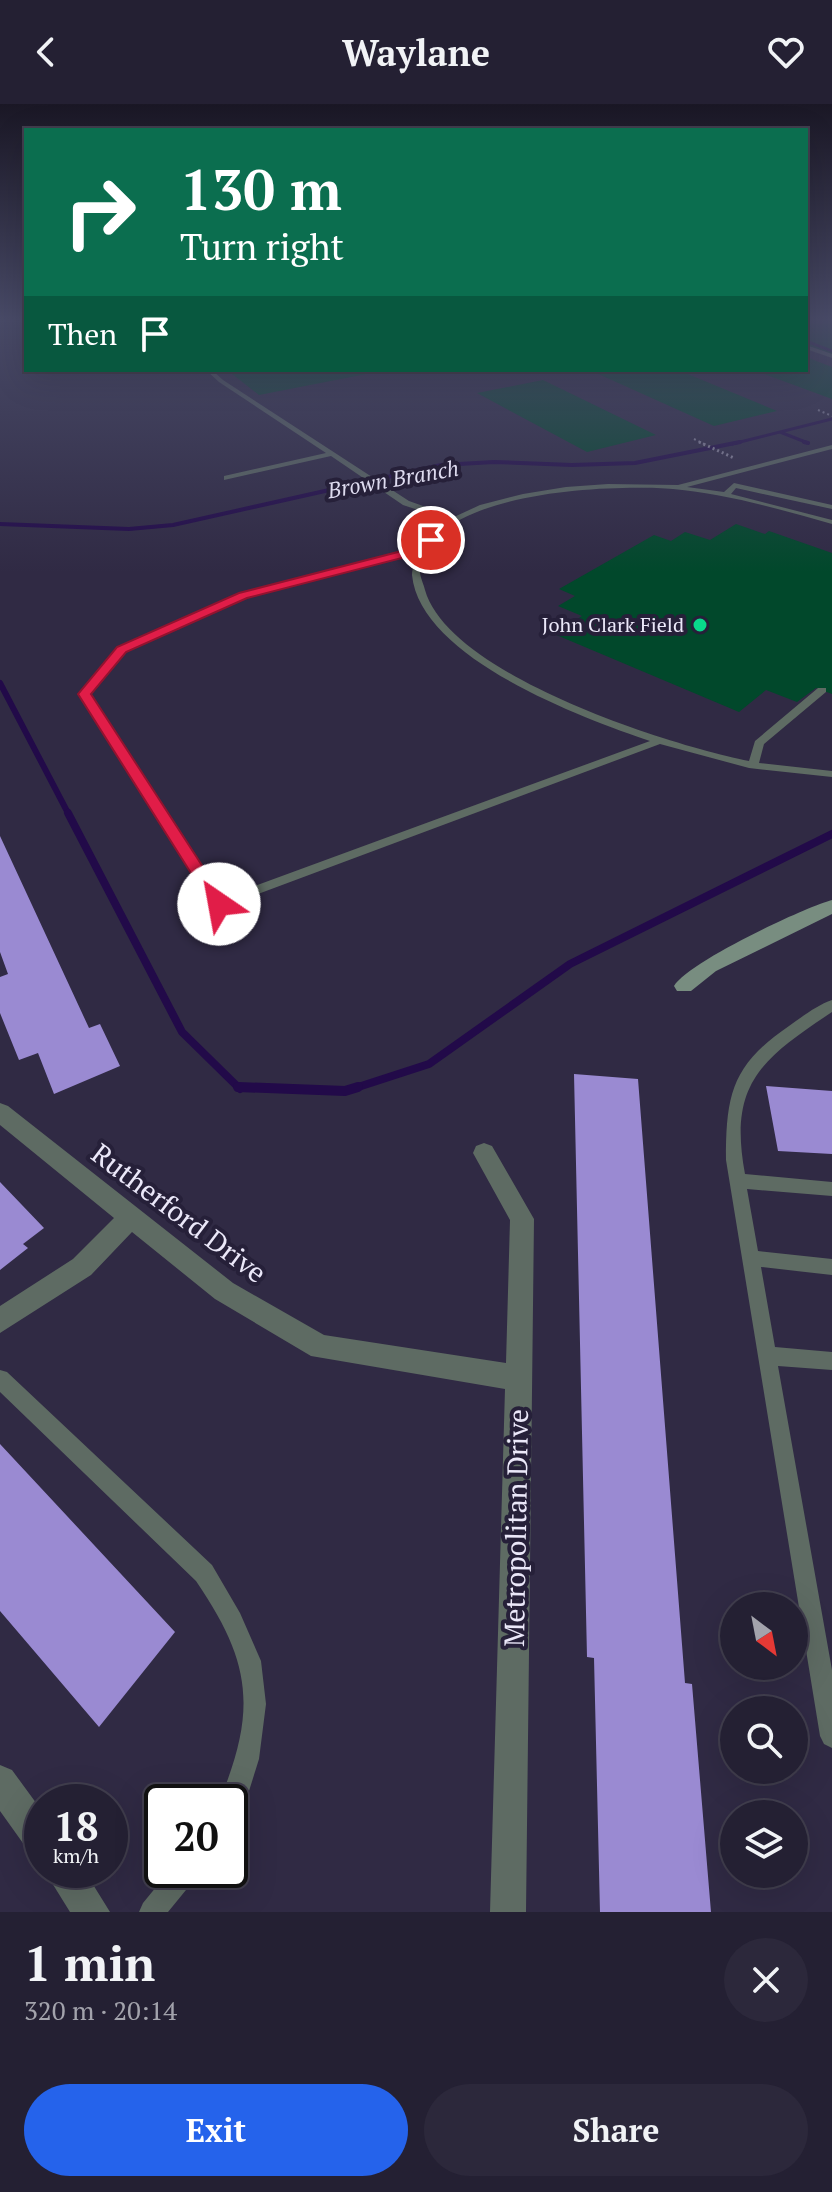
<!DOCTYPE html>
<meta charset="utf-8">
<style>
body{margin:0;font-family:"PT Serif",serif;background:#2c283b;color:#f1f3f6;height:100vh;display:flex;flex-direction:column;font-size:30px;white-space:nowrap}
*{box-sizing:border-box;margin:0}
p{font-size:26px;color:#a3a3ac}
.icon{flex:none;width:44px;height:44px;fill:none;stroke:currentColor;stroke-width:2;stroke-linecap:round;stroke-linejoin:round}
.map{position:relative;height:1808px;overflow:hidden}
.panel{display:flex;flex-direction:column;background:#242033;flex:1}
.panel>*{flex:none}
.hud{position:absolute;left:24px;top:24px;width:784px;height:244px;border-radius:0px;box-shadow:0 8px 32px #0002,0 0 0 2px #413e4e;background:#0b6e4f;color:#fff;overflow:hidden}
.needle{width:52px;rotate:148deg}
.buttons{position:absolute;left:720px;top:1488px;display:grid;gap:16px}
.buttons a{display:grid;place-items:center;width:88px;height:88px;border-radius:50%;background:#242033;box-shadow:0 8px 32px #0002,0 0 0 2px #413e4e;font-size:40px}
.speed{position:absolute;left:24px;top:1680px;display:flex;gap:16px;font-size:40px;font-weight:700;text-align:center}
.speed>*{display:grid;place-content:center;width:104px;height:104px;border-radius:50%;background:#242033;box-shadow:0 8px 32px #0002,0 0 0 2px #413e4e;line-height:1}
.speed small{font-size:20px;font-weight:400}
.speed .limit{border:4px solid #111;border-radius:12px;background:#fff;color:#111}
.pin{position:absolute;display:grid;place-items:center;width:68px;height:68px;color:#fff;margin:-34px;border:4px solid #fff;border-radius:50%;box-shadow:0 2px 8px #0007}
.me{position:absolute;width:88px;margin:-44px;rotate:327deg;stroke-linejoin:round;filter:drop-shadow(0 0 6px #0008)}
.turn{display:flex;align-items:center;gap:28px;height:168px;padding:0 24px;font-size:36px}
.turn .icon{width:104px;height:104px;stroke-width:2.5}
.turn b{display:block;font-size:56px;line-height:68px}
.then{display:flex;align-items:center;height:76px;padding:0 24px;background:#0003;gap:16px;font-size:30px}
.round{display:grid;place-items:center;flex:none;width:84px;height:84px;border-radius:42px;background:#2c283b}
.overview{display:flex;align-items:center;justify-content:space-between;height:136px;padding:0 24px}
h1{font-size:48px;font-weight:600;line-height:60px}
.button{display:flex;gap:16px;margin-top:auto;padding:16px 24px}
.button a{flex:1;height:92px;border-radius:48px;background:#2563eb;color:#fff;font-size:32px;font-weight:600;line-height:92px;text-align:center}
.button a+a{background:#2c283b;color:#f1f3f6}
header{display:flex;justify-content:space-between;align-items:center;height:104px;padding:0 24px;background:#242033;font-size:36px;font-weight:600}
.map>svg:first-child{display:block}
.green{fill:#01482b}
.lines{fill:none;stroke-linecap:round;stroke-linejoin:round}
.stream-far4{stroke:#220a49;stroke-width:3}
.stream-far3{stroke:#220a49;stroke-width:4}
.stream-far2{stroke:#220a49;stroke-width:6}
.stream-far1{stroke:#220a49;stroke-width:8}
.stream{stroke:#220a49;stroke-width:10}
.building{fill:#9a8ad2}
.path-far1{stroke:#9692a7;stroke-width:2;stroke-dasharray:2 3;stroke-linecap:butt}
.path{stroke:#9692a7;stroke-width:3;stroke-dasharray:2 3;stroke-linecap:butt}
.lane{fill:#5e6b63;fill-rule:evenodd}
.street{fill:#5e6b63;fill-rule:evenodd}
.secondary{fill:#788d80;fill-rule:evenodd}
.route{fill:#e11d48;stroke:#92132f;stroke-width:2}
.poi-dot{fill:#09d98b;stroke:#262039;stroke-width:3}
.labels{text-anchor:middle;stroke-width:8;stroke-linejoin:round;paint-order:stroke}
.far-poi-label{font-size:20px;fill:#ebe8f9;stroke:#262039;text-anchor:end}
.far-water-label{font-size:22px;font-style:italic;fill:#dedbef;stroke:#262039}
.near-street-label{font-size:28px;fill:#ebe8f9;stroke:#262039}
</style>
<header><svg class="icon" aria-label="back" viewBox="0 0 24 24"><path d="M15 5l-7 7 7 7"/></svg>Waylane<svg class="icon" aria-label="heart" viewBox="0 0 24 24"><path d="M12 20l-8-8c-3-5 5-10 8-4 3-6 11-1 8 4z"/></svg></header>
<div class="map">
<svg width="832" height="1808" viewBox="0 0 832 1808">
<rect width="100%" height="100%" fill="#302a44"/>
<path class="green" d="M806 215H832V250L806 241Z
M806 253 832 263V295L753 266H806Z
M227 266H387L259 291Z
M611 266H678L777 307 714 322 596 269Z
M543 276 656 331 587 348 477 289Z
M736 420 765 430 769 427 832 449V590L816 584 797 598 766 586 739 608 554 530 582 512 558 502 575 492 559 485 654 431 671 437 685 428 710 436Z"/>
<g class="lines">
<path class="stream-far4" d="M806 237 832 247
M780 328 808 339
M732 340 832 315"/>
<path class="stream-far3" d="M804 338 808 339
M0 420 129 425 173 421 441 361 494 358 572 361 635 359 740 338"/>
<path class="stream-far2" d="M0 579 69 711"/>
<path class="stream-far1" d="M68 709 182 928 240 985
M352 985 429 960 570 860 832 730"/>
<path class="stream" d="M238 983 345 987 358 983"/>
</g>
<path class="building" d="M0 732 89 924 100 920 120 962 54 990 38 949 19 956 0 909V873L8 870 0 848Z
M574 970 638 975 685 1579 692 1580 711 1808H600L594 1554 587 1553Z
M766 982 832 987V1050L778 1047Z
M0 1078 44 1124 23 1140 28 1144 0 1166Z
M0 1340 175 1528 99 1623 0 1507Z"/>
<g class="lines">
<path class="path-far1" d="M818 306 832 312
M694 335 704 340"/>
<path class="path" d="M699 338 734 354"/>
<path class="lane" d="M806 241 832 250V254L806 245Z
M206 266H212L223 276 409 397 454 413 480 401 523 390 566 383 608 380 678 381 832 341V345L687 383 724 388 734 379 832 401V405L736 384 731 390 832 416V420C779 405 727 390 673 385 613 380 425 386 420 468 420 473 424 481 425 486 449 571 668 641 749 657L755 637 818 584H826V588L764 640 759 659 832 667V673L749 664 660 640 223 803H215L80 590 119 544 240 490 421 443 448 416 403 401 331 352 224 376V372L326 349 219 278ZM419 448C416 455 412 464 412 471 420 554 582 614 650 637L222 794 90 590 125 548 246 494Z
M832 896V908C762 955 728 979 745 1070L832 1078V1092L747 1085 758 1147 832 1155V1171L761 1163 775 1243 832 1248V1266L778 1262 832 1566V1644L824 1640 820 1632 726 1056C726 990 732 961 789 922 802 913 817 901 832 896Z
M0 1266 7 1268 212 1461 240 1509 261 1557 266 1600 259 1655 249 1687 239 1709 230 1712V1698H219C257 1606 252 1559 196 1477L0 1288Z
M170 1766H199L195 1775 168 1808H139L143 1799Z"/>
<path class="street" d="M0 999 8 1002 233 1179 324 1231 506 1259 510 1116 473 1049 476 1042 484 1039 492 1042 534 1115 526 1808H490L505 1285 311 1252 215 1195 132 1128 91 1171 0 1229V1202L73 1155 114 1114 0 1021Z
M0 1661 12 1666 42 1707V1755L30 1749 0 1707Z
M44 1766H84L110 1808H70Z"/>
<path class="secondary" d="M832 796V810L716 867 691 887H677L674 882C688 858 803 804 832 796Z"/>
</g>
<linearGradient id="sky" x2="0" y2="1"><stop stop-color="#1a1725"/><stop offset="0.46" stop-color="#484a67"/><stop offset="1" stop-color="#484a67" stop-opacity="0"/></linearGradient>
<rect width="832" height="468" fill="url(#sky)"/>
<path class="route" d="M427 434 436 436 429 447 247 494 126 548 91 590 227 800 219 806 213 804 78 590 117 543 239 489 421 442Z"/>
<circle class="poi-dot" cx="700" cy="521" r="8"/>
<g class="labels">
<g class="far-poi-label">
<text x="684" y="528">John Clark Field</text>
</g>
<g class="far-water-label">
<text transform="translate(393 375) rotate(-10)" y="8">Brown Branch</text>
</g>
<g class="near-street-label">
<text transform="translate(179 1109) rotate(37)" y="10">Rutherford Drive</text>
<text transform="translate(516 1424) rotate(-89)" y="10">Metropolitan Drive</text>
</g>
</g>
</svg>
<div class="buttons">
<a><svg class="needle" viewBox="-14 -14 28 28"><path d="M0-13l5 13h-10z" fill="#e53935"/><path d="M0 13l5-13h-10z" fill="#a3a3ac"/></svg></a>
<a><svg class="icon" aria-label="search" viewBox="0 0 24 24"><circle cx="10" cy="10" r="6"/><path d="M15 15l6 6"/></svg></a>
<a><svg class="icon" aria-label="layers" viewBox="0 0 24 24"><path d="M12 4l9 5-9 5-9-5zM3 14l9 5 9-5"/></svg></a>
</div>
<div class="speed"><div>18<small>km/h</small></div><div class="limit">20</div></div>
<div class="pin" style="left:431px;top:436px;background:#d93025"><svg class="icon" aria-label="arrive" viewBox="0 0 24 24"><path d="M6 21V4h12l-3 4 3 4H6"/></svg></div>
<svg class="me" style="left:219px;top:800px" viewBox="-20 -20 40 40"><circle r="19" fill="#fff"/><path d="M0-13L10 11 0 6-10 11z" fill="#e11d48"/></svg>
<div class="hud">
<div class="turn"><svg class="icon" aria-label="right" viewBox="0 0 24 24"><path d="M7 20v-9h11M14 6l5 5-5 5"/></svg><div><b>130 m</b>Turn right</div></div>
<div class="then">Then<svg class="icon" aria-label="arrive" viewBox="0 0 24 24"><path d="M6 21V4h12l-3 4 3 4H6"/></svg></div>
</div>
</div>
<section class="panel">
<div class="overview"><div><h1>1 min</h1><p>320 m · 20:14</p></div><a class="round"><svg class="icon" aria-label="close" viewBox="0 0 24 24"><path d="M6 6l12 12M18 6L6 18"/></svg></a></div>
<div class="button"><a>Exit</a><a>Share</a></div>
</section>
